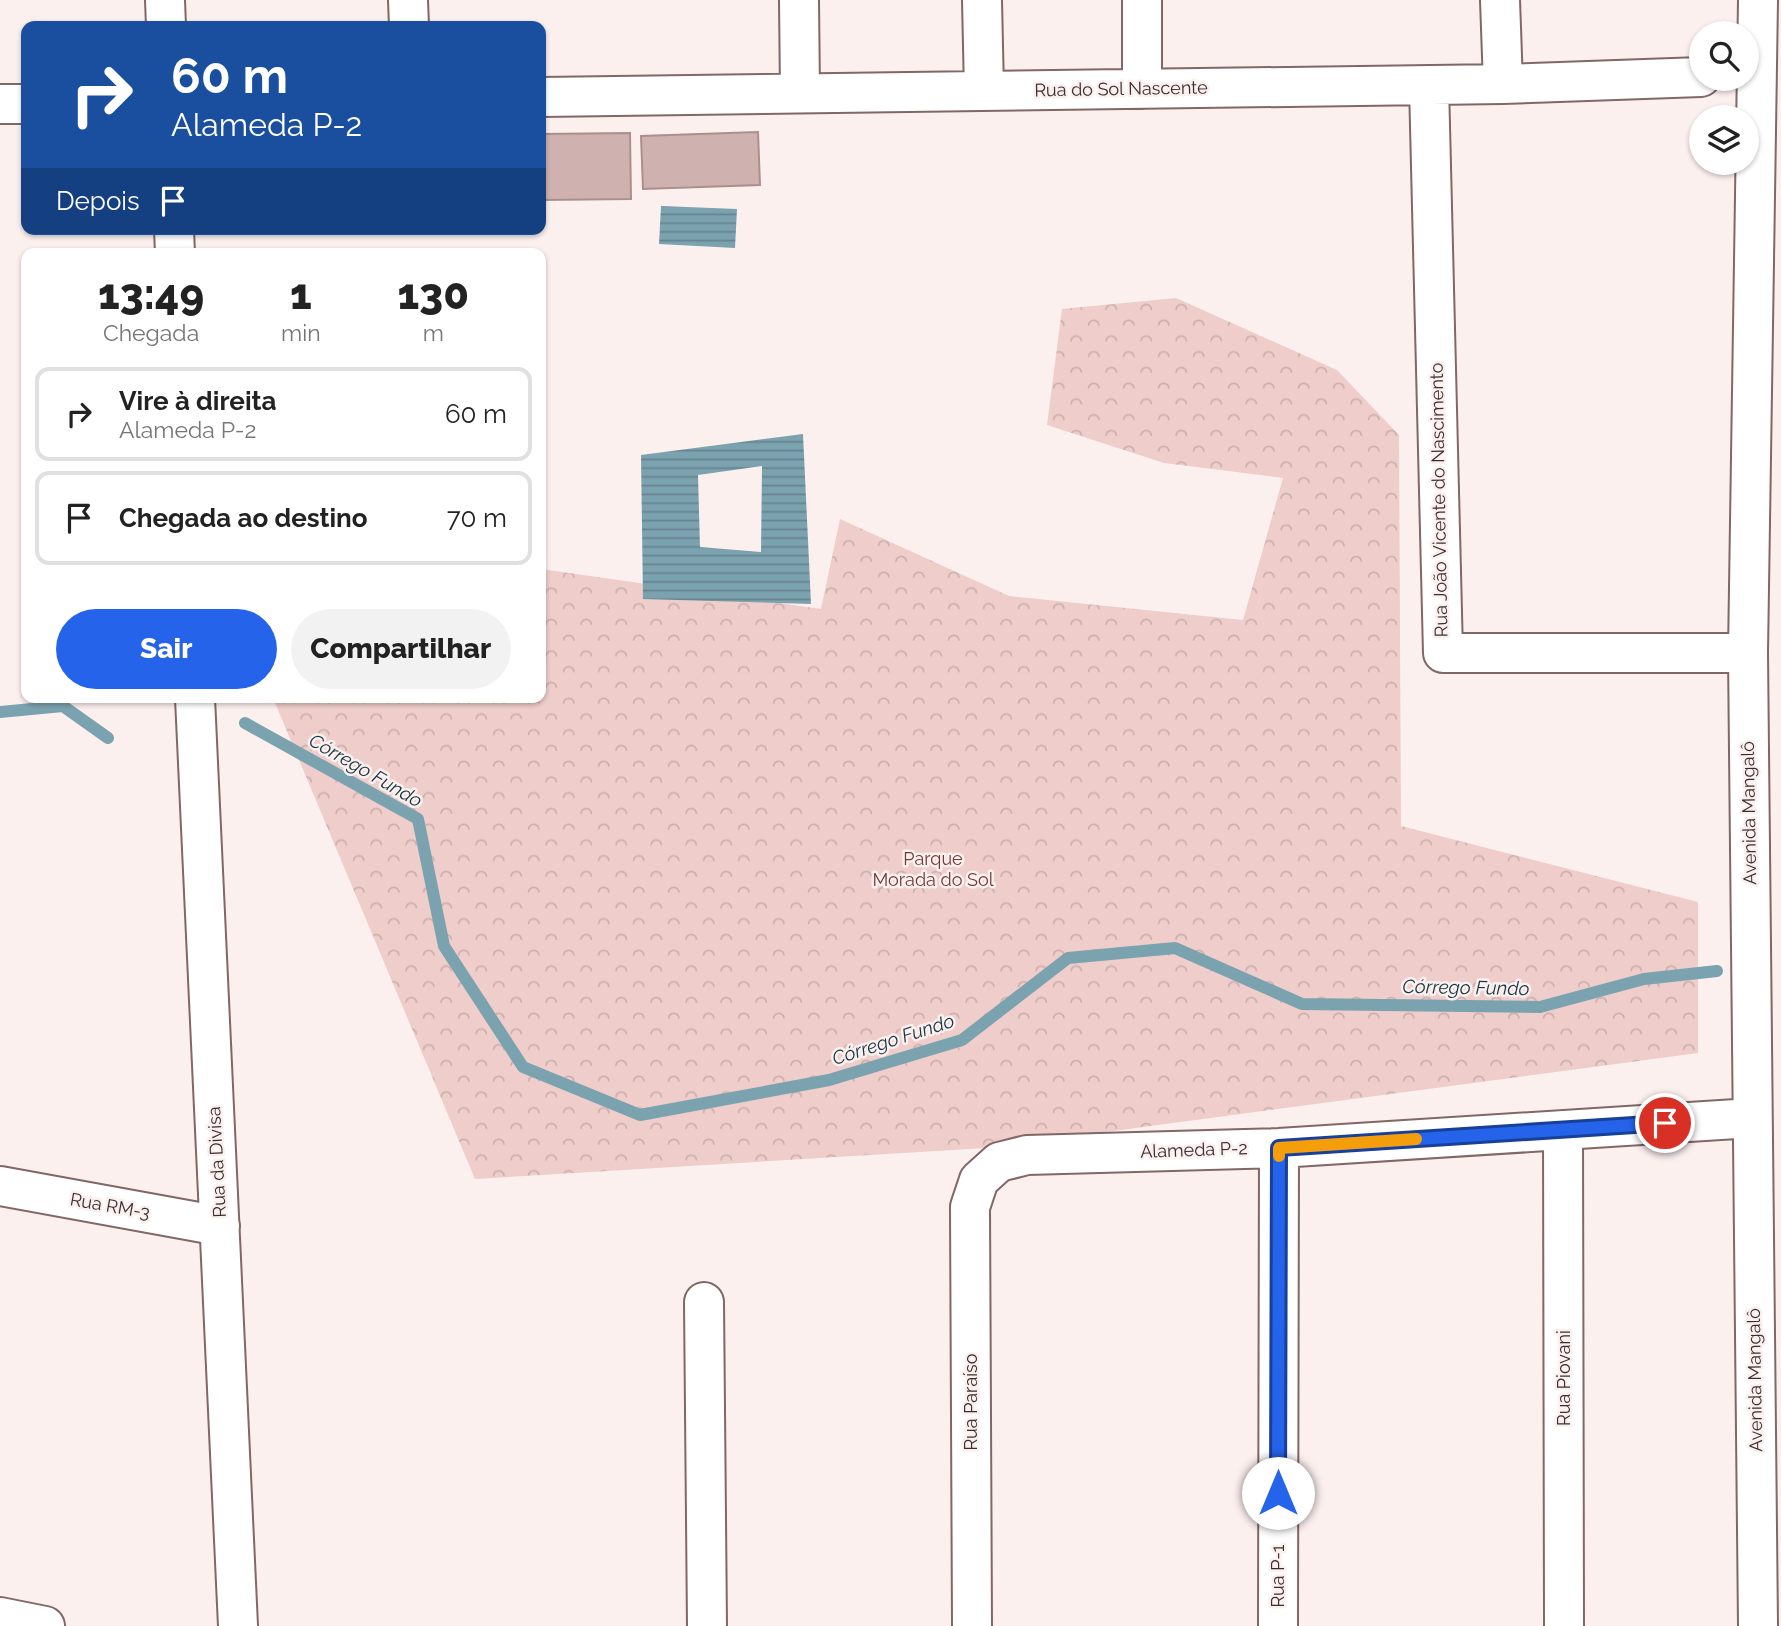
<!DOCTYPE html>
<html lang="pt">
<meta charset="utf-8">
<style>
body{margin:0;font-family:Raleway,sans-serif;background:#f2f2f2;color:#222;height:100vh;display:flex;flex-direction:column;font-size:26px;white-space:nowrap}
*{box-sizing:border-box;margin:0}
p{font-size:23px;color:#767676}
.icon{flex:none;width:38px;height:38px;fill:none;stroke:currentColor;stroke-width:2;stroke-linecap:round;stroke-linejoin:round}
.map{position:relative;flex:1;overflow:hidden}
.side{position:absolute;left:21px;top:248px;width:525px;height:455px;display:flex;flex-direction:column;background:#fff;border-radius:14px;box-shadow:0 2px 5px #0004}
.side>*{flex:none}
.banner{position:absolute;left:21px;top:21px;width:525px;height:214px;border-radius:14px;box-shadow:0 2px 5px #0004;background:#1a4fa0;color:#fff;overflow:hidden}
.tools{position:absolute;left:1689px;top:21px;display:grid;gap:14px}
.tools a{display:grid;place-items:center;width:70px;height:70px;border-radius:50%;background:#fff;box-shadow:0 2px 5px #0004;font-size:35px}
.pin{position:absolute;display:grid;place-items:center;width:60px;height:60px;color:#fff;margin:-30px;border:4px solid #fff;border-radius:50%;box-shadow:0 2px 7px #0007}
.me{position:absolute;width:77px;margin:-38px;rotate:0deg;stroke-linejoin:round;filter:drop-shadow(0 0 5px #0008)}
.turn{display:flex;align-items:center;gap:24px;height:147px;padding:0 35px;font-size:32px}
.turn .icon{width:91px;height:91px;stroke-width:2.5}
.turn b{display:block;font-size:49px;line-height:60px}
.then{display:flex;align-items:center;height:66px;padding:0 35px;background:#0003;gap:14px;font-size:26px}
.eta{display:flex;justify-content:space-evenly;align-items:center;height:119px;text-align:center}
.eta b{font-size:42px;font-weight:800;line-height:49px}
.cta{display:flex;gap:14px;margin-top:auto;padding:14px 35px}
.cta a{flex:1;height:80px;border-radius:42px;background:#2563eb;color:#fff;font-size:28px;font-weight:800;line-height:80px;text-align:center}
.cta a+a{background:#f2f2f2;color:#222}
ul{padding:0;list-style:none}
li{display:flex;align-items:center;gap:21px;height:94px;margin:0 14px 10px;padding:0 21px;border:4px solid #e0e0e0;border-radius:14px}
li div{flex:1}
li b{display:block;font-size:26px}
li em{font-style:normal}
.map>svg:first-child{display:block}
.park{fill:url(#park-crowns)}
.water{fill:url(#water-rules);fill-rule:evenodd}
.lines{fill:none;stroke-linecap:round;stroke-linejoin:round}
.stream{stroke:#7ba2af;stroke-width:12}
.building{fill:#cfb2b0;stroke:#ab8f8d;stroke-width:2}
.minor-casing{stroke:#816765;stroke-width:42}
.minor{stroke:#fff;stroke-width:38}
.route-casing{stroke:#184099;stroke-width:18}
.route{stroke:#2563eb;stroke-width:12}
.slow{stroke:#f59e0b;stroke-width:12}
.labels{text-anchor:middle;stroke-width:5;stroke-linejoin:round;paint-order:stroke}
.street-label{font-size:18px;fill:#392e2d;stroke:#fcf0ef}
.park-label{font-size:18px;fill:#713a38;stroke:#fcf0ef}
.water-label{font-size:19px;font-style:italic;fill:#123742;stroke:#fcf0ef}
</style>
<div class="map">
<svg width="1781" height="1626" viewBox="0 0 1781 1626">
<defs>
<pattern id="park-crowns" width="20" height="18" patternUnits="userSpaceOnUse" patternTransform="scale(1.75)"><rect width="20" height="18" fill="#eecdca"/><path d="M2 6a3 3 0 1 1 6 0M12 15a3 3 0 1 1 6 0" fill="none" stroke="#cdb0ae"/></pattern>
<pattern id="water-rules" width="6" height="5" patternUnits="userSpaceOnUse" patternTransform="scale(1.75)"><rect width="6" height="5" fill="#7ba2af"/><path d="M0 2.5h6" fill="none" stroke="#66848f"/></pattern>
</defs>
<rect width="100%" height="100%" fill="#fcf0ef"/>
<path class="park" d="M1176 298 1337 370 1399 435 1401 826 1698 902V1053L986 1148 475 1179 273 698H541V569L821 609 840 519 1009 596 1243 620 1283 478 1164 463 1047 425 1062 309Z"/>
<path class="water" d="M661 206 737 209 735 248 659 244Z
M803 434 811 604 643 599 641 455ZM762 466 761 552 700 547 698 475Z"/>
<g class="lines">
<path class="stream" d="M0 712 63 706 108 738
M245 723 418 819 444 946 523 1067 640 1115 829 1080 962 1040 1068 958 1175 948 1302 1004 1540 1007 1644 979 1717 971"/>
</g>
<path class="building" d="M758 132 760 185 643 189 641 136Z
M630 133 631 199 541 200V134Z"/>
<g class="lines">
<defs>
<path id="minor" d="M165 0 166 26
M408 0 409 26
M799 0 800 93
M982 0 984 91
M1500 0 1503 84
M1429 85 1443 653H1748
M1142 89V0
M541 97 1503 84 1701 77
M0 104H26
M174 229 175 254
M195 698 238 1626
M1563 1130 1564 1626
M0 1186 220 1226
M704 1302 707 1626
M0 1617 45 1626
M972 1626 970 1207 979 1180 999 1162 1027 1155 1279 1148 1752 1118
M1278 1626 1279 1148
M1758 1626 1748 653 1758 0"/>
</defs>
<use href="#minor" class="minor-casing"/>
<use href="#minor" class="minor"/>
</g>
<g class="lines">
<defs>
<path id="route" d="M1278 1493 1279 1148 1665 1123"/>
</defs>
<use href="#route" class="route-casing"/>
<use href="#route" class="route"/>
<path class="slow" d="M1279 1156V1148L1416 1139"/>
</g>
<g class="labels">
<g class="street-label">
<text transform="translate(1121 89) rotate(-1)" y="6">Rua do Sol Nascente</text>
<text transform="translate(1439 500) rotate(-91)" y="6">Rua João Vicente do Nascimento</text>
<text transform="translate(1749 813) rotate(-91)" y="6">Avenida Mangalô</text>
<text transform="translate(1194 1150) rotate(-2)" y="6">Alameda P-2</text>
<text transform="translate(217 1162) rotate(-93)" y="6">Rua da Divisa</text>
<text transform="translate(110 1206) rotate(10)" y="6">Rua RM-3</text>
<text transform="translate(1564 1378) rotate(-90)" y="6">Rua Piovani</text>
<text transform="translate(1755 1380) rotate(-91)" y="6">Avenida Mangalô</text>
<text transform="translate(971 1402) rotate(-90)" y="6">Rua Paraíso</text>
<text transform="translate(1278 1576) rotate(-90)" y="6">Rua P-1</text>
</g>
<g class="park-label">
<text x="933" y="865">Parque<tspan x="933" dy="21">Morada do Sol</tspan></text>
</g>
<g class="water-label">
<text transform="translate(366 770) rotate(30)" y="7">Córrego Fundo</text>
<text transform="translate(1466 987) rotate(1)" y="7">Córrego Fundo</text>
<text transform="translate(893 1039) rotate(-18)" y="7">Córrego Fundo</text>
</g>
</g>
</svg>
<div class="tools">
<a><svg class="icon" aria-label="search" viewBox="0 0 24 24"><circle cx="10" cy="10" r="6"/><path d="M15 15l6 6"/></svg></a>
<a><svg class="icon" aria-label="layers" viewBox="0 0 24 24"><path d="M12 4l9 5-9 5-9-5zM3 14l9 5 9-5"/></svg></a>
</div>
<div class="pin" style="left:1665px;top:1123px;background:#d93025"><svg class="icon" aria-label="arrive" viewBox="0 0 24 24"><path d="M6 21V4h12l-3 4 3 4H6"/></svg></div>
<svg class="me" style="left:1278px;top:1493px" viewBox="-20 -20 40 40"><circle r="19" fill="#fff"/><path d="M0-13L10 11 0 6-10 11z" fill="#2563eb"/></svg>
<div class="banner">
<div class="turn"><svg class="icon" aria-label="right" viewBox="0 0 24 24"><path d="M7 20v-9h11M14 6l5 5-5 5"/></svg><div><b>60 m</b>Alameda P-2</div></div>
<div class="then">Depois<svg class="icon" aria-label="arrive" viewBox="0 0 24 24"><path d="M6 21V4h12l-3 4 3 4H6"/></svg></div>
</div>
<section class="side">
<div class="eta">
<div><b>13:49</b><p>Chegada</p></div>
<div><b>1</b><p>min</p></div>
<div><b>130</b><p>m</p></div>
</div>
<ul>
<li><svg class="icon" aria-label="right" viewBox="0 0 24 24"><path d="M7 20v-9h11M14 6l5 5-5 5"/></svg><div><b>Vire à direita</b><p>Alameda P-2</p></div><em>60 m</em></li>
<li><svg class="icon" aria-label="arrive" viewBox="0 0 24 24"><path d="M6 21V4h12l-3 4 3 4H6"/></svg><div><b>Chegada ao destino</b></div><em>70 m</em></li>
</ul>
<div class="cta"><a>Sair</a><a>Compartilhar</a></div>
</section>
</div>
